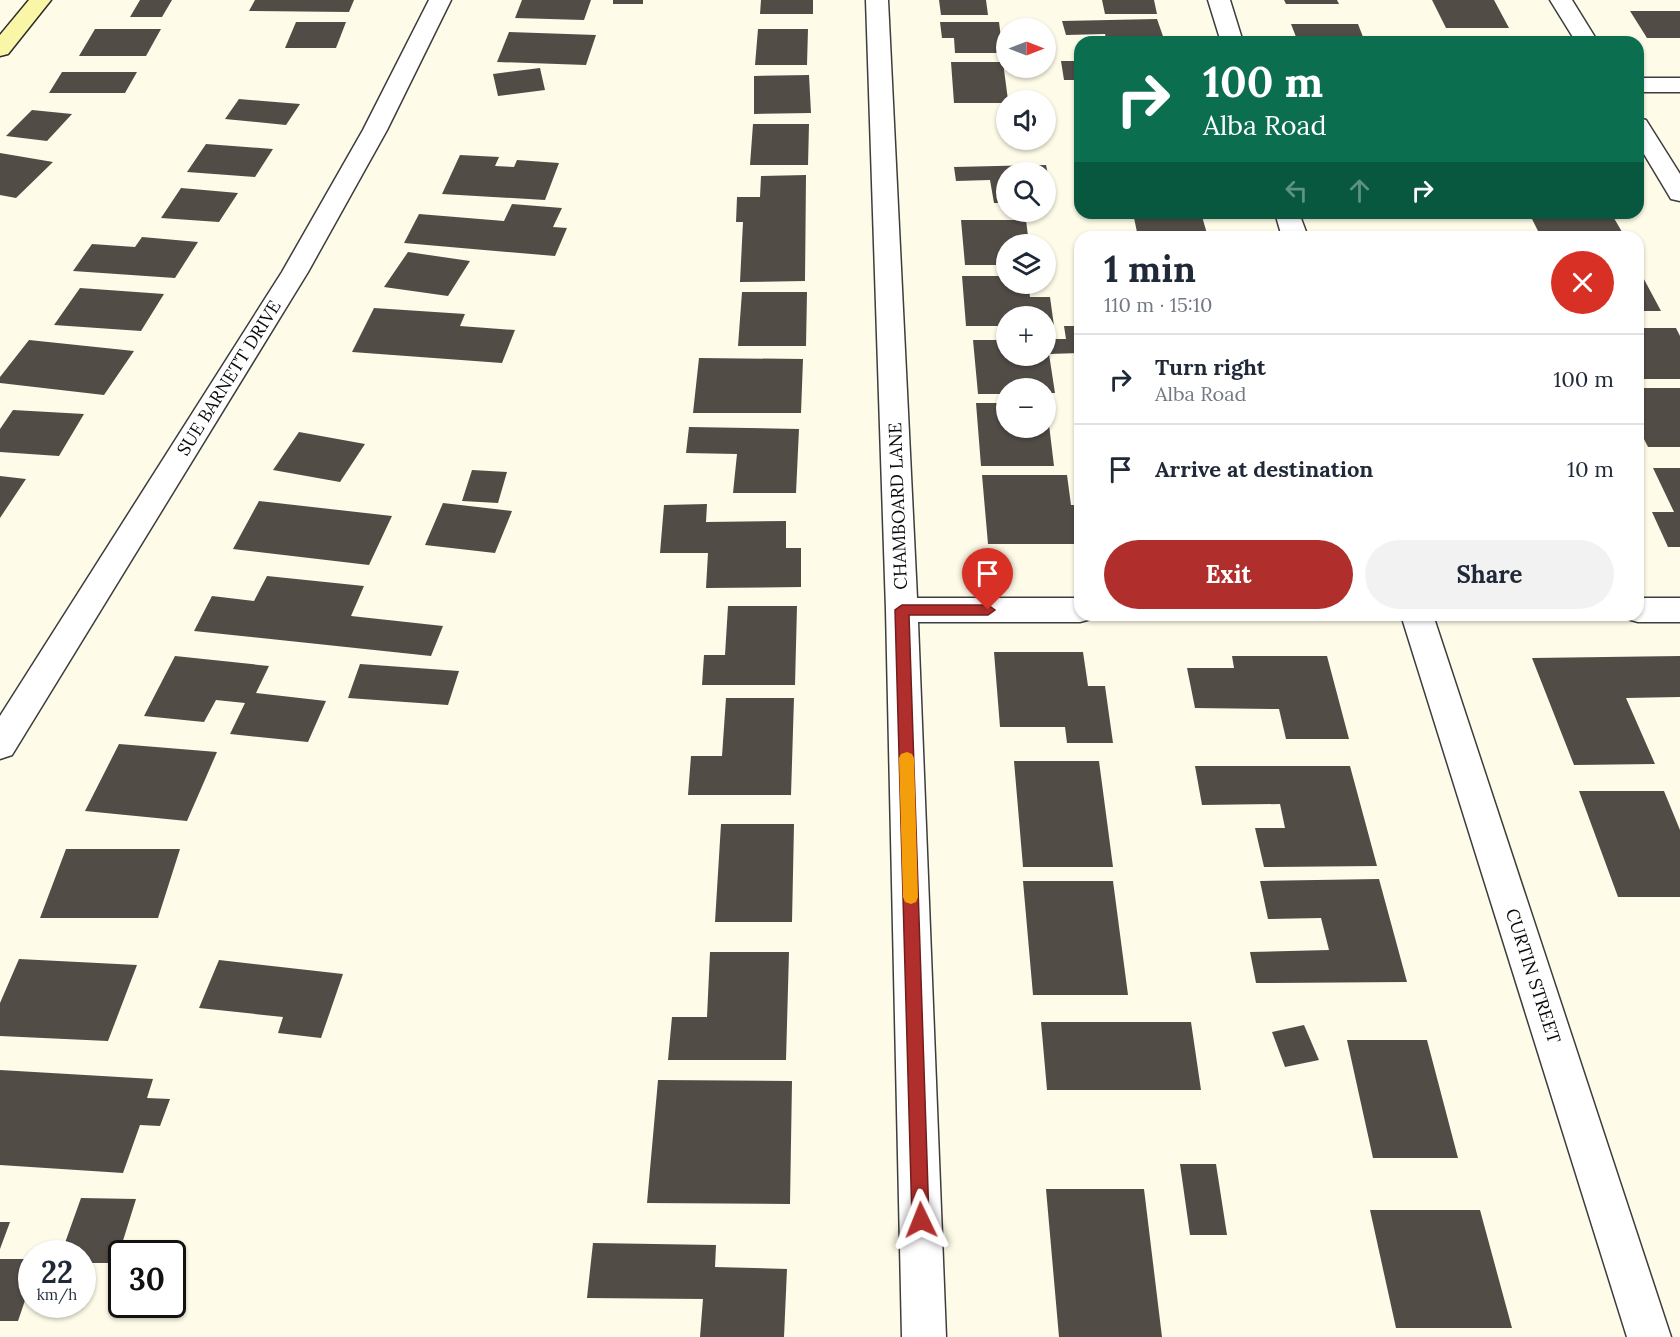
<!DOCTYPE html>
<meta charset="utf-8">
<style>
body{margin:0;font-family:Lora,serif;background:#f2f2f3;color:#1f2937;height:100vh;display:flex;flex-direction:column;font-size:22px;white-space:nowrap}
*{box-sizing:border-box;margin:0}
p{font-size:20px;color:#747a83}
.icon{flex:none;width:33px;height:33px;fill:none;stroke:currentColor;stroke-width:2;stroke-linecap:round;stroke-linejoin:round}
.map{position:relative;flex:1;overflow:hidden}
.panel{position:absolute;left:1074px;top:231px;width:570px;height:390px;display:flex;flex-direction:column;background:#fff;border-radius:18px;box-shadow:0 2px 4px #0004}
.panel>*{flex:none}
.hud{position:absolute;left:1074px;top:36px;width:570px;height:183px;border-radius:18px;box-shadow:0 2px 4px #0004;background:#0b6e4f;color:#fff;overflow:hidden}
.needle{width:39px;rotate:90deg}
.controls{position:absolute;left:996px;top:18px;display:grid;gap:12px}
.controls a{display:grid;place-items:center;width:60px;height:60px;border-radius:50%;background:#fff;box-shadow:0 2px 4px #0004;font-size:30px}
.speed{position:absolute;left:18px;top:1240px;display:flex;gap:12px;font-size:30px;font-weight:700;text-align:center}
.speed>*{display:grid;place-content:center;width:78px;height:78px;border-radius:50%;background:#fff;box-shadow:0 2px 4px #0004;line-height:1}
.speed small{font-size:15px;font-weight:400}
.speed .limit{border:3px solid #111;border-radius:9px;background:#fff;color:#111}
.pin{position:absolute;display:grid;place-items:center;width:51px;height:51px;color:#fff;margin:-62px -26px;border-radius:50% 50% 50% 0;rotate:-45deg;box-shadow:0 0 6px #0007}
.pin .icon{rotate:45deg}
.me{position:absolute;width:66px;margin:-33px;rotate:358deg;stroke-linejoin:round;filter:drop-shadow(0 0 4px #0008)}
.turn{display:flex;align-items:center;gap:21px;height:126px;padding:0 30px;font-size:27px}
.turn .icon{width:78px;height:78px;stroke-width:2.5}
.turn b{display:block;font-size:42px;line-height:51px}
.lanes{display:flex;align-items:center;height:57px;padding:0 30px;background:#0003;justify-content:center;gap:30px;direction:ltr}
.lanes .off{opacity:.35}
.round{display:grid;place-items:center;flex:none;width:63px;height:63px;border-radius:32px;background:#f2f2f3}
.overview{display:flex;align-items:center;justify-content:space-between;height:102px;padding:0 30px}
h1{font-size:36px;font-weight:700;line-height:45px}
.action{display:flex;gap:12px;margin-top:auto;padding:12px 30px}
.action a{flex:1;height:69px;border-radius:36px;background:#b02e2c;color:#fff;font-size:24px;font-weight:700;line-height:69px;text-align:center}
.action a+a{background:#f2f2f3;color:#1f2937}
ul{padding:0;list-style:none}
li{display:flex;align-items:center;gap:18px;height:90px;padding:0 30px;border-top:2px solid #e0e1e3}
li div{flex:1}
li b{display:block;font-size:22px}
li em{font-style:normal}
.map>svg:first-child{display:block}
.building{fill:#524c47}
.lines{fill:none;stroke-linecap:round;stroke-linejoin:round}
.minor-casing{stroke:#3d3d3d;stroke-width:3}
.secondary-casing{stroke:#2c2c2c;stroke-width:3}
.minor{fill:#fff;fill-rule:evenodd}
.secondary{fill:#faf6a7;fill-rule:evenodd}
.route{fill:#b02e2c;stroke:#721e1d;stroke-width:1.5}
.slow{fill:#f59e0b}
.labels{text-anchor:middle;stroke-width:6;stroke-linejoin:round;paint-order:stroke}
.street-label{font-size:18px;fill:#0a0a0a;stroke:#fff}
</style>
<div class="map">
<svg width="1680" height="1337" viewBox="0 0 1680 1337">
<rect width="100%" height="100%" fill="#fefbe8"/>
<path class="building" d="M140 0H172L162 17H130Z
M255 0H354L349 12 249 11Z
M522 0H591L584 20 515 18Z
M613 0H643V4H613Z
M761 0H813V14H760Z
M939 0H986L988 15H941Z
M1102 0H1154L1157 14H1105Z
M1284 0H1337L1339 4H1286Z
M1432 0H1494L1509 28H1446Z
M1630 11H1680V38H1647Z
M1157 19 1165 42H1107L1105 34 1066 35 1062 21Z
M296 22H346L336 48H285Z
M940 22H999L1003 53H955L954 38H942Z
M1291 24H1358L1365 42H1298Z
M95 29H161L146 56H79Z
M758 29H808L807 65H755Z
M509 32 596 35 586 65 497 62Z
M1061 61H1080V80H1064Z
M951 62H1003L1008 100 1006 103H954Z
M540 68 545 90 498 96 493 74Z
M62 72H137L125 93H49Z
M809 75 811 113 754 114V76Z
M239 99 300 104 286 125 225 119Z
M32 110 72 114 47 141 6 136Z
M753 124H809L808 165H750Z
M206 144 273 149 255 177 187 172Z
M0 153 53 162 16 198 0 195Z
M460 155 499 157 495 166 514 167 517 160 559 163 545 200 442 194Z
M1046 165 1054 202H1046V172H1006V203H994L990 180 956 181 954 167Z
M806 175 805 281 740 282 743 222H736L737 197H760L761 176Z
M181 188 238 193 219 222 161 218Z
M512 204 562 208 553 227 567 228 555 256 404 243 419 214 504 221Z
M1133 213H1201L1208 237H1138Z
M1548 213H1611L1625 237H1541L1531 217H1550Z
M961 220H1026L1029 244H1006V265H965Z
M142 237 198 242 175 278 73 271 92 244 135 247Z
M408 252 470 261 448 296 384 287Z
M1638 268 1661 311H1638Z
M962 276H1006V284H1028L1030 297H1050L1054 326H1046V316H1006V326H966Z
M80 288 164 294 141 331 54 325Z
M742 292H807L806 346H738Z
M374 308 465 314 460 326 515 330 502 363 352 352Z
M1064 326H1080V353L1049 354 1055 393H1046V388H1006V394H978L973 340H1006V356H1046V339H1066Z
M1638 328H1676L1680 336V379H1638Z
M29 340 134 351 104 395 0 383V377Z
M699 358 803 359 801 413H693Z
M1638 388H1680V447H1648L1638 427Z
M976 403H1006V428H1046L1047 408 1054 466H981Z
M13 410 84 414 59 456 0 452V429Z
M689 427 799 429 796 493H733L737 454 686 453Z
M299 432 365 444 340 482 273 470Z
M1653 468H1680V547H1668L1652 512H1674Z
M472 470 507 472 498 503 462 501Z
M982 475H1067L1071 505H1080V544H988Z
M0 476 26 479 0 518Z
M259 501 392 516 369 565 233 549Z
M443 503 512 511 495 553 425 545Z
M707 504 706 522 786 521V548H801V587L706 588 708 553H660L664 505Z
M267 576 364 586 351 616 443 626 431 656 194 631 212 596 254 601Z
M728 606H797L795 685H702L704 655H725Z
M994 652H1083L1088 686H1105L1113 743H1067L1065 727H1000Z
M175 656 269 666 256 693 326 701 308 742 230 734 245 703 216 700 204 722 144 716Z
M1232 656H1327L1349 739H1286L1279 709 1195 708 1187 668H1234Z
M1680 656V697L1626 698 1655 764 1574 765 1532 658Z
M360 664 459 671 448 705 348 698Z
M726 698H794L791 795H688L691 756H722Z
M119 744 217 752 187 821 85 811Z
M1014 761H1099L1113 867H1023Z
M1195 766H1350L1377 866 1264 867 1255 828H1285L1280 804 1202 805Z
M1579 791H1664L1680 830V897H1618Z
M721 824H794L792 922H715Z
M66 849H180L158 918H40Z
M1379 879 1407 982 1256 983 1250 952 1329 950 1321 918 1268 919 1260 881Z
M1023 881H1113L1128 995H1033Z
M710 952H789L786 1060H668L672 1017H707Z
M19 959 137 965 108 1041 0 1036V1003Z
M219 960 343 974 321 1038 278 1033 283 1017 199 1008Z
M1041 1022H1191L1201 1090H1047Z
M1304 1025 1319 1060 1285 1067 1272 1032Z
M1347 1040H1427L1458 1158H1373Z
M0 1070 153 1079 147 1098 170 1099 160 1126 140 1125 123 1173 0 1165Z
M658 1080 792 1081 790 1204 647 1203Z
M1180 1164H1216L1227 1235H1190Z
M1046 1189H1144L1162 1337H1059Z
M81 1198 136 1199 116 1263H82V1254H61Z
M1370 1210H1480L1512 1328H1396Z
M0 1222H10L0 1249Z
M593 1243 716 1245 715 1267 787 1269 784 1337H700L703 1299 587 1298Z
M0 1259H32V1280L18 1321H0Z"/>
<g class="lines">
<defs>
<path id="minor" d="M429 0H451L387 130 308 272 12 755 0 759V716L282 272 363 130Z
M866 0H888L917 598H1080V615H1093L1091 619 1080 622H918L946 1337H902L886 610Z
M1208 0H1230L1243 42H1221Z
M1550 0H1572L1598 42H1576Z
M1638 78H1680V92H1638Z
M1638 118 1646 120 1680 174V201L1671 199 1638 144Z
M1275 213H1299L1308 237H1282Z
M1638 598H1680V622H1638L1627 619 1625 615H1638Z
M1401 615H1433L1671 1337H1627Z"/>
<path id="secondary" d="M29 0H51L8 54 0 56V35Z"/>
</defs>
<use href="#minor" class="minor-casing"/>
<use href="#secondary" class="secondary-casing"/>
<use href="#minor" class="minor"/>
<use href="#secondary" class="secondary"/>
</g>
<path class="route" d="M902 605H988L995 610 988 615H909L929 1220 927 1226 921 1229 914 1226 912 1220 895 610Z"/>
<path class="slow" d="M907 752 912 754 914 758 918 897 916 902 911 904 905 902 903 897 899 758 901 754Z"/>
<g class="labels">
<g class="street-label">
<text transform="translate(229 378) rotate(-58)" y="6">SUE BARNETT DRIVE</text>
<text transform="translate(898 506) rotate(-92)" y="6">CHAMBOARD LANE</text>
<text transform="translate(1533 976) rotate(72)" y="6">CURTIN STREET</text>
</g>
</g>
</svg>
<div class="controls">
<a><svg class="needle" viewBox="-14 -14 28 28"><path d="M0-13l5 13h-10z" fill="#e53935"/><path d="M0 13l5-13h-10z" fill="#747a83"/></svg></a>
<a><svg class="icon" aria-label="sound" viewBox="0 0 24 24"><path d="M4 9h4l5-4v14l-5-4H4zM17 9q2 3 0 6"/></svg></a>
<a><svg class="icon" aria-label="search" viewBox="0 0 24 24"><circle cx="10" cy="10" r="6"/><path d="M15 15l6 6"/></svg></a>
<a><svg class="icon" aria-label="layers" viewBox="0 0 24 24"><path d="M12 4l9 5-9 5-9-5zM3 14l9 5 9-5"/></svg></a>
<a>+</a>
<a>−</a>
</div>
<div class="speed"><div>22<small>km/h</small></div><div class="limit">30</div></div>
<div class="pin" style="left:988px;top:610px;background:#d93025"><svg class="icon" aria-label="arrive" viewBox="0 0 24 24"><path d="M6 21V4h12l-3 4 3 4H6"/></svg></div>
<svg class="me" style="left:921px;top:1220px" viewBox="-20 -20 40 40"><path d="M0-17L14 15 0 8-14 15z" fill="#b02e2c" stroke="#fff" stroke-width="4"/></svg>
<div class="hud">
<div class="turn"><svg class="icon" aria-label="right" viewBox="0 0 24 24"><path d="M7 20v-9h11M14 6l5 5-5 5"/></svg><div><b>100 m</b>Alba Road</div></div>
<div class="lanes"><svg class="icon off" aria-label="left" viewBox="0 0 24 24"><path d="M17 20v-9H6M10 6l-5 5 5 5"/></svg><svg class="icon off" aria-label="ahead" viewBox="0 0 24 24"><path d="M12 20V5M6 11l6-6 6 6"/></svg><svg class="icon" aria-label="right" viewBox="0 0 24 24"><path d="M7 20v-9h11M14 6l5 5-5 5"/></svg></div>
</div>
<section class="panel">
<div class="overview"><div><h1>1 min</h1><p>110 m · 15:10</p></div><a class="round" style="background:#d93025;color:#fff"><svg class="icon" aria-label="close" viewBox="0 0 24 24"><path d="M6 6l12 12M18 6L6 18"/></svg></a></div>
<ul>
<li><svg class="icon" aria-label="right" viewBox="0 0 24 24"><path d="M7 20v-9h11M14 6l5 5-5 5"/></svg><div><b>Turn right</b><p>Alba Road</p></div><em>100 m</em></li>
<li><svg class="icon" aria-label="arrive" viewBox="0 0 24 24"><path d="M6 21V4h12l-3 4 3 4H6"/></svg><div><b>Arrive at destination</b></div><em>10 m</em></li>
</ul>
<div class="action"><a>Exit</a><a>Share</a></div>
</section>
</div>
